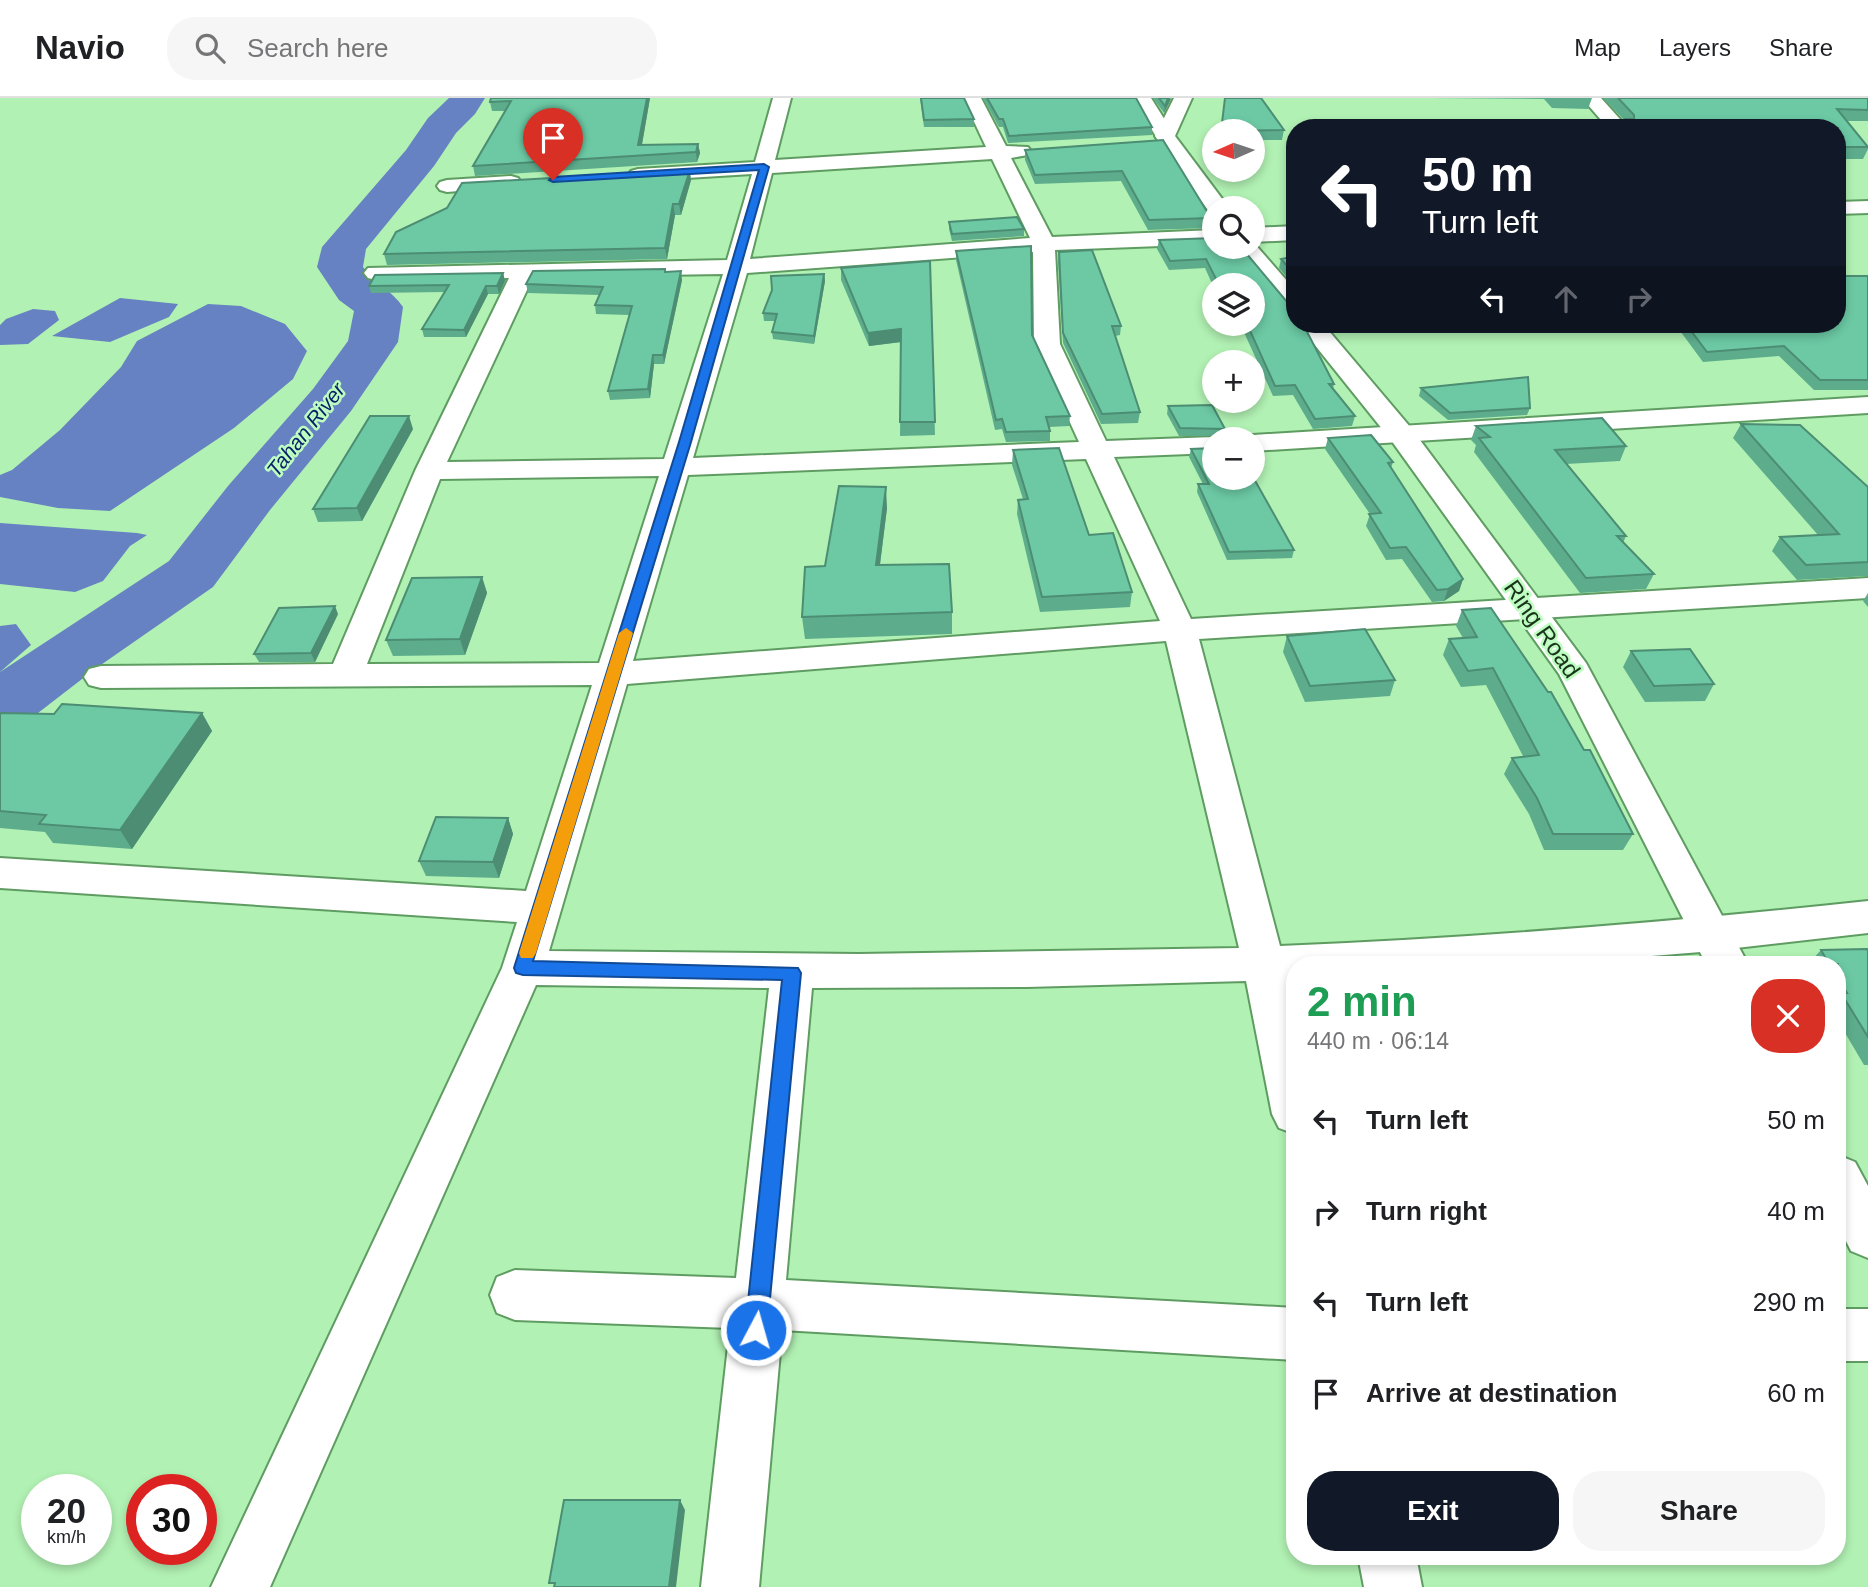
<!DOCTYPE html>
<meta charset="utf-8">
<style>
body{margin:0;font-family:Arial,sans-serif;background:#f6f6f6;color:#202124;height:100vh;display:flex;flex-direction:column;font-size:26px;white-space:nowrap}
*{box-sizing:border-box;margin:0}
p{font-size:23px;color:#757577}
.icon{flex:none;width:38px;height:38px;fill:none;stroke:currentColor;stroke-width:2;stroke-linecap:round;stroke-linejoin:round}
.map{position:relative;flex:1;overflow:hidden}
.sheet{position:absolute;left:1286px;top:858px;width:560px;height:609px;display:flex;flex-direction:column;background:#fff;border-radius:28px;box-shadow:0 4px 10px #0003}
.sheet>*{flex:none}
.hud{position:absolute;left:1286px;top:21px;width:560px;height:214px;border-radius:28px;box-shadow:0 4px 10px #0003;background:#111827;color:#fff;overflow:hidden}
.needle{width:46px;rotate:267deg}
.buttons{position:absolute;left:1202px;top:21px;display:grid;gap:14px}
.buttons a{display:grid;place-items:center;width:63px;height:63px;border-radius:50%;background:#fff;box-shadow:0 4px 10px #0003;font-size:35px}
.speed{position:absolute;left:21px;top:1376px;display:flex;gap:14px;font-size:35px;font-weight:700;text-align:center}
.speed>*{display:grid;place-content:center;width:91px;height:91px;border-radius:50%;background:#fff;box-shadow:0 4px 10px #0003;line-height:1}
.speed small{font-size:18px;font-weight:400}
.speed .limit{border:10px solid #d22;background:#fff;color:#111}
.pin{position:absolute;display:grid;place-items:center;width:60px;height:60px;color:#fff;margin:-72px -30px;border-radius:50% 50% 50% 0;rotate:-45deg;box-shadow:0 0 7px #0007}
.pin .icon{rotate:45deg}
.me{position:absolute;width:77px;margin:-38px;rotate:6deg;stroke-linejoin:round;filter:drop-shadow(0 0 5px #0008)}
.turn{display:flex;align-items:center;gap:24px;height:147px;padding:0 21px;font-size:32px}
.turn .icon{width:91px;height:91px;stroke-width:2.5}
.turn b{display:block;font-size:49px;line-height:60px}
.lanes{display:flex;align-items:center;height:66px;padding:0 21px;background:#0003;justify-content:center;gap:35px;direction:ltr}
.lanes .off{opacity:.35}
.round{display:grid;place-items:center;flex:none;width:74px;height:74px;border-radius:28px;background:#f6f6f6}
.headline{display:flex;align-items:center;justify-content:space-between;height:119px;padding:0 21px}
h1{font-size:42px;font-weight:700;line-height:52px;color:#1e9e55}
.primary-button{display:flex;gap:14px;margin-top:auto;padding:14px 21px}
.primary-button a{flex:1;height:80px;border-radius:28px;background:#111827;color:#fff;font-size:28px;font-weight:700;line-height:80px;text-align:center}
.primary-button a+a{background:#f6f6f6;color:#202124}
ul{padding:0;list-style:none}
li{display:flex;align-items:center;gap:21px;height:91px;padding:0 21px}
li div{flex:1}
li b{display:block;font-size:26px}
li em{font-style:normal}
header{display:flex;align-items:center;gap:42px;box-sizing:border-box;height:98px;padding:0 35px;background:#fff;border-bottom:2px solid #e0e0e0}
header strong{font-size:33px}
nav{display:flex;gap:38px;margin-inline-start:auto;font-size:24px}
.search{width:490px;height:63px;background:#f6f6f6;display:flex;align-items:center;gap:18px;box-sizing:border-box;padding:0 24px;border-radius:28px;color:#757577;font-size:26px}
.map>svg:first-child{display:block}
.water{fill:#6682c2}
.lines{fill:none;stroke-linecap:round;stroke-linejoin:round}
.river{fill:#6682c2;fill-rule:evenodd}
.minor-casing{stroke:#5f9c62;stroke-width:4}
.tertiary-casing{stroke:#5f9c62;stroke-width:4}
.minor{fill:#fff;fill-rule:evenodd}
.tertiary{fill:#fff;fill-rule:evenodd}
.wall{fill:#5dad8d}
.shaded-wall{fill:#4c8d73}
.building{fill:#6cc9a4;stroke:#4c8d73;stroke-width:2}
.route{fill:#1a73e8;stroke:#114b97;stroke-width:2}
.slow{fill:#f59e0b}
.labels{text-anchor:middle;stroke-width:5;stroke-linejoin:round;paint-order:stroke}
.far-water-label{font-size:21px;font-style:italic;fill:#0a1f6a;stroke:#bdfec0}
.street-label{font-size:24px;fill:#1a341c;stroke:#bdfec0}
</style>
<header>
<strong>Navio</strong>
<div class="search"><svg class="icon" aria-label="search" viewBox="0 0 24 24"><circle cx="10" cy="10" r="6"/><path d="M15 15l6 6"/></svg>Search here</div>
<nav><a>Map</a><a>Layers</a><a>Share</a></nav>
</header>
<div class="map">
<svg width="1868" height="1489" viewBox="0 0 1868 1489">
<rect width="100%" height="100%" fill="#b1f1b3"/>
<path class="water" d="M120 200 178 206 169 219 110 244 52 238Z
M208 206 241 208 285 226 307 253 293 281 234 330 110 413 58 410 0 399V377L12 372 60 332 121 269 137 243Z
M33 211 55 213 59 222 28 246 0 247V227L6 221Z
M0 425 137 435 147 437 130 448 103 483 75 494 0 486Z
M16 526 31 547 0 574V528Z"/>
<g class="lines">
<path class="river" d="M449 0H485L475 16 456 35 434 68 366 151 363 169C375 185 392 193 403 209L398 244 351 313 270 412 213 489 95 571 25 625 0 631V574L169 463 228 388 313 291 348 243 354 213 339 202 317 169 322 149 406 52 428 20Z"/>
<defs>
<path id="minor" d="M773 0H791L775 62 986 49 963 0H981L1006 48 1028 49 1031 53 1028 57 1011 60 1052 139 1214 132V146L1055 152 1060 246 1106 343 1214 339 1224 341H1214V355L1114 359 1191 521 1868 480V500L1199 541 1280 848C1477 840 1672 824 1868 803V835L1701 854 1552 866H1295V881H1288L1295 912V1036L1279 1030 1272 1016 1246 883 1027 889 812 890 786 1182 1295 1210V1262L782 1232 759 1489H701L730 1230 515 1222 497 1215 490 1197 497 1179 515 1172 736 1180 769 890 536 887 270 1489H211L502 870 517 824 0 790V760L526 793 592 587 101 590 89 587 84 579 89 571 101 568 333 566 415 373 509 180 376 182 368 180 364 175 368 170 727 162 752 76 638 83 631 81 628 77 631 73 638 71 755 64ZM992 61 1030 140 750 161 772 75ZM1033 154 1034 246 1079 344 693 360 747 175ZM723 176 664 361 447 364 533 179ZM1086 361 1160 523 633 563 688 377ZM659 378 599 565 367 566 440 381ZM1166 543 1239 850 859 856 549 853 627 586Z
M1133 0H1151L1175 38 1172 42H1158Z
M1582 0H1601L1628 30H1608Z
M511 78 518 80 521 84 518 88 447 94 440 92 437 88 440 84 447 82Z
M1868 103V115L1838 116V104Z
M1295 128V142L1253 144V130Z
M1868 299V315L1253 353V341H1242L1253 337Z
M1838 1211H1868V1263H1838Z
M1358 1458H1416L1422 1489H1364Z"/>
<path id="tertiary" d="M1174 0H1192L1175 38 1229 110H1214V116L1210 115 1155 38Z
M1253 144 1295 192V214L1287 212 1236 149H1253Z
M1298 226H1323L1411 330 1586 565 1748 866H1706L1559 576 1391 342Z
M1838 1057 1855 1064 1868 1088V1160L1851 1153 1838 1127Z"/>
</defs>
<use href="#minor" class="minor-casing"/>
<use href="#tertiary" class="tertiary-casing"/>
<use href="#minor" class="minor"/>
<use href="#tertiary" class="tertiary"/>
</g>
<path class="wall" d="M491 0H650L642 47 698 46 700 55 697 64 475 78 473 68 505 13H492L490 4Z
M920 0H964L974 21V29H924Z
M983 0H1136L1152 29V37L1008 45 1003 29H999Z
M1153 0H1171L1164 15Z
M1432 0H1592L1588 11 1552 10 1544 1Z
M1603 0H1868V23H1847L1868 48V51L1863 61H1838V30H1623L1625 23Z
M1284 32 1282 42H1253V33Z
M1163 42 1211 120 1210 130 1148 132 1121 83 1035 86 1025 62V52Z
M691 82 681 117H675L667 161 387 167 384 156Z
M949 124 1024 131V138L952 143 949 131Z
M1214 140 1295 226 1334 286 1333 291 1355 318 1352 328 1313 331 1293 297 1273 298 1242 230H1233L1231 226H1253V187H1214V190L1205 170 1169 172 1157 151 1159 142Z
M956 153 1032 237 1070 318 1069 328 1049 329 1050 333V343L1006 344 1002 331 995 332 956 162Z
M1059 154 1121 228 1120 237 1115 238 1140 314 1138 325 1101 326 1063 245 1058 164Z
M1295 158V189L1279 170 1281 161Z
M930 163 935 337 900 338 901 244 869 248 841 182V170Z
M665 171 666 174 682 182 664 266H654L650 300 610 302 608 293 629 217 596 216 595 207 599 197 528 195 526 186Z
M503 175 505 183 499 196H488L466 239H424L422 231 445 194 371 195 369 188Z
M824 176 825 183 814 246 773 241 772 234 775 223H764L763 215Z
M1868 178V292H1814L1779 258 1703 264 1675 226H1838Z
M1421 290 1530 310 1527 317 1448 322 1419 298Z
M1168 308 1225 331V335L1218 338H1179L1167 316Z
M1741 326 1868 389V478L1797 482 1772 453 1780 439 1818 437 1733 340Z
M1476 328 1626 348 1620 363 1566 366 1626 438 1623 445 1654 476 1646 491 1580 495 1474 354 1476 347 1471 342Z
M413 331 362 423 318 424 313 411Z
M1328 340 1393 364 1391 370 1463 481 1459 493 1444 503 1432 504 1402 461 1386 462 1366 428 1370 416 1325 351Z
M1191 351 1294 452 1292 460 1227 462 1197 394 1198 386H1203L1189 359Z
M1013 352 1089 437 1132 494 1130 509 1040 514 1017 416 1018 402 1023 401 1012 367Z
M887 410 880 467 952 514V536L805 541 802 519 825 468Z
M482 479 487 495 465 557 393 558 386 542Z
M1868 495V509L1863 503Z
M1462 512 1584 652 1633 736 1623 752H1544L1529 716 1504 676 1512 660 1523 658 1486 587 1461 589 1443 557 1449 541 1463 540 1456 528Z
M338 516 315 564H259L254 556Z
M1287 538 1395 582 1390 598 1305 604 1283 554Z
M1631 553 1714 586 1705 603 1645 604 1623 569Z
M0 615 54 616 202 615 212 633 132 751 53 745 45 734 0 730Z
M508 720 513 736 499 780 426 778 419 763Z
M1821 852 1868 853V967H1864L1838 923V866H1810L1809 865Z"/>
<path class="shaded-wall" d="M647 0H650L640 57 638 47Z
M1168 0 1171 1 1164 15 1165 8Z
M698 46 700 55 697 64 696 54Z
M690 72 691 82 681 117 679 106Z
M673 106 675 117 667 161 665 150Z
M681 173 682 182 664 266 663 257Z
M503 175 505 183 499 196 497 188Z
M824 176 825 183 814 246V238Z
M486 188 488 196 466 239 464 232Z
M901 231V244L869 248 868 235Z
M653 257 654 266 650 300 648 291Z
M409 318 413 331 362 423 357 410Z
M886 389 887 410 877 489 876 467Z
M482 479 487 495 465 557 460 541Z
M1463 481 1459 493 1444 503 1448 491Z
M335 508 338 516 315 564 311 555Z
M202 615 212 633 132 751 120 732Z
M508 720 513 736 499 780 493 764Z
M680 1402 685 1412 676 1489H669Z"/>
<path class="building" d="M491 0H647L638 47 698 46 696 54 473 68 511 3 490 4Z
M921 0H964L974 21 924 22Z
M987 0H1136L1152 29 1009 38 1003 21H999Z
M1159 0H1168L1165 8Z
M1225 0H1261L1284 32 1221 33Z
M1618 0H1868V12L1837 11 1868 49H1838V30H1636L1626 21H1634V17Z
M1163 42 1211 120 1149 122 1122 73 1035 77 1025 52Z
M690 72 679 106H673L665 150 384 156 396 134 447 110 462 85Z
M1017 119 1024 131 952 136 949 124Z
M1214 140V149H1241L1287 204 1295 207V226H1303L1334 286H1329L1355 318 1315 321 1295 287 1275 288 1247 226H1253V187H1219L1206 161 1170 163 1159 142Z
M1031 148 1032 237 1070 318 1046 319 1050 333 1006 334 1002 321 996 322 956 153Z
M1092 152 1121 228H1112L1140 314 1102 316 1063 235 1059 154Z
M1295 158V177L1281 161Z
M930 163 935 324H900L901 231 868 235 841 170Z
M665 171V174L681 173 663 257H653L648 291 608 293 632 208 595 207 603 189 526 186 533 173Z
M503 175 497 188H486L464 232 422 231 449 187 369 188 375 177Z
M824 176 814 238 772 234 777 216 763 215 772 192 771 178Z
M1838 178H1868V282H1820L1784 248 1707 254 1686 226H1838Z
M1528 279 1530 310 1450 315 1421 290Z
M1212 307 1225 331 1180 330 1168 308Z
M370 318H409L357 410 313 411Z
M1602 320 1626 348 1555 352 1626 438H1617L1654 476 1586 480 1479 340 1490 339 1476 328Z
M1741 326 1800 327 1868 389V464L1806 467 1780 439 1839 436Z
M1228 334 1231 341H1217L1218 336Z
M1371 337 1393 364 1388 365 1463 481 1448 491 1437 492 1406 449 1390 450 1369 416 1381 415 1328 340Z
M1059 350 1089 437 1113 435 1132 494 1042 499 1018 402 1028 401 1013 352Z
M1214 350V380L1253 379 1294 452 1229 454 1198 386H1209L1191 351Z
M839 388 886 389 876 467 949 466 952 514 802 519 805 469 825 468Z
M482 479 460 541 386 542 412 480Z
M335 508 311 555 254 556 279 510Z
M1491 510 1548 594H1551L1584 652H1590L1633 736H1553L1537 700 1512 660 1539 657 1493 570 1468 573 1449 541 1477 539 1462 512Z
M1365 531 1395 582 1310 588 1287 538Z
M1690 551 1714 586 1654 588 1631 553Z
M62 606 202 615 120 732 39 726 46 717 0 713V615L54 616Z
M436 719 508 720 493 764 419 763Z
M1867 851 1868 853V939L1841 895H1847L1838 880V866H1829L1821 852Z
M564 1402H680L669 1489H554L555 1485H549Z"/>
<path class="route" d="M764 66 769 69 691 344 533 863 798 870 801 875 767 1232 764 1240 756 1243 748 1240 745 1232 782 882 523 877 516 875 514 870 679 344 759 72 553 84 549 82 553 79Z"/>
<path class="slow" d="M626 530 633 535 536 855 533 860H521L519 855 619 535Z"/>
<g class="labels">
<g class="far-water-label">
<text transform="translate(306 332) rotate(-52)" y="7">Tahan River</text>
</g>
<g class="street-label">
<text transform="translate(1542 531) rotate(55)" y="8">Ring Road</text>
</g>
</g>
</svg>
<div class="buttons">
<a><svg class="needle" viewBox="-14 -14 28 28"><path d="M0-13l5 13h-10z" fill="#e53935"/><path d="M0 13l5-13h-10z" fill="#757577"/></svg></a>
<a><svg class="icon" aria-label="search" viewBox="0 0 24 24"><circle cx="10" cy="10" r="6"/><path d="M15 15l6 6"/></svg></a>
<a><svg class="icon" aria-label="layers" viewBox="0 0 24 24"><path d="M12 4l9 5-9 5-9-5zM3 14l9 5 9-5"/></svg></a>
<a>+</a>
<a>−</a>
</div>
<div class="speed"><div>20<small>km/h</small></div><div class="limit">30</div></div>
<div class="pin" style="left:553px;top:82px;background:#d93025"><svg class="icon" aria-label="arrive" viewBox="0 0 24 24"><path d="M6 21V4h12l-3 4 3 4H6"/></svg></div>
<svg class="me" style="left:756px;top:1232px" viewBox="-20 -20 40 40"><circle r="17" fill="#1a73e8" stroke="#fff" stroke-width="3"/><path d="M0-11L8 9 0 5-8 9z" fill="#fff"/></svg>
<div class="hud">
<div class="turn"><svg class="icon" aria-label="left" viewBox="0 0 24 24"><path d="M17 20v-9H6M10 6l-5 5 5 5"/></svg><div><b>50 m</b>Turn left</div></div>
<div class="lanes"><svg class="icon" aria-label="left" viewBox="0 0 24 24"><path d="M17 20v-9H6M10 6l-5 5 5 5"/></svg><svg class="icon off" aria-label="ahead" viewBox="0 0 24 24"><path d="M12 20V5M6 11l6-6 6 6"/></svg><svg class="icon off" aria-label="right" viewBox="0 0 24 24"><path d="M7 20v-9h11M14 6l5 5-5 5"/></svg></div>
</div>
<section class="sheet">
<div class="headline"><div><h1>2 min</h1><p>440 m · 06:14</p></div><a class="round" style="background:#d93025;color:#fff"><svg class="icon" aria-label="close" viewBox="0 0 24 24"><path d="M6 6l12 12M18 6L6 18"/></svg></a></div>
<ul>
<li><svg class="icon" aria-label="left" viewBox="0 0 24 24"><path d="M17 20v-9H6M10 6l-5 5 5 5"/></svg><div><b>Turn left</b></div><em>50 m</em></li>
<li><svg class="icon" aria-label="right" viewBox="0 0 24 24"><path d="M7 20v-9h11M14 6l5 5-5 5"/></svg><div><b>Turn right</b></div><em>40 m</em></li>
<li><svg class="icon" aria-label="left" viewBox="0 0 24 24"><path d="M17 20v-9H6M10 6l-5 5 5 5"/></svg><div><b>Turn left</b></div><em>290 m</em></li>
<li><svg class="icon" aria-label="arrive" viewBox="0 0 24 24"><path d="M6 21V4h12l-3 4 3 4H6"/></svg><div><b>Arrive at destination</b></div><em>60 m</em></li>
</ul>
<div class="primary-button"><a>Exit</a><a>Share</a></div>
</section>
</div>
